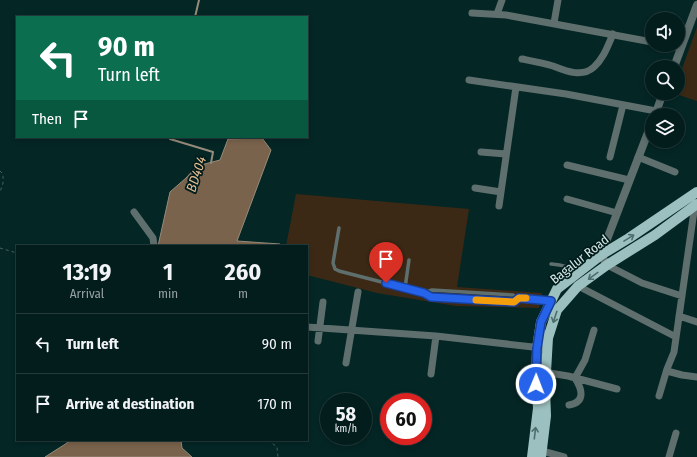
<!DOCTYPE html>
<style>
body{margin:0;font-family:"Fira Sans Condensed",sans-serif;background:#0d2525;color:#f1f3f6;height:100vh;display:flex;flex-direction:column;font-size:15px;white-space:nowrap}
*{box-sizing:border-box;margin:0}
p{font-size:13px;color:#97a1a3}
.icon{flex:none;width:22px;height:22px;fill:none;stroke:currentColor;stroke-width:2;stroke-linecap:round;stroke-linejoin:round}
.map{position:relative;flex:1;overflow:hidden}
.drawer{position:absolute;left:16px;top:245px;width:292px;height:196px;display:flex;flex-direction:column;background:#031c1c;border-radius:0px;box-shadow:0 2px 6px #0003,0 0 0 1px #243a3b}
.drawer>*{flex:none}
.hud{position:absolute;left:16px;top:16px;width:292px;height:122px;border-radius:0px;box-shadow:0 2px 6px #0003,0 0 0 1px #243a3b;background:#0b6e4f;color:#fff;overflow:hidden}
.fabs{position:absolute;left:645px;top:12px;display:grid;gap:8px}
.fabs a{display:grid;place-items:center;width:40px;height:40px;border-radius:50%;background:#031c1c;box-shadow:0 2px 6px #0003,0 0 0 1px #243a3b;font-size:20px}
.speed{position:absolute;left:320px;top:393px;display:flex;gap:8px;font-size:20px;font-weight:700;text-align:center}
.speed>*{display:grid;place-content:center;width:52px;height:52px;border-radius:50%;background:#031c1c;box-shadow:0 2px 6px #0003,0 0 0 1px #243a3b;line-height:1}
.speed small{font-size:10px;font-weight:400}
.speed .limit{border:6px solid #d22;background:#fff;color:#111}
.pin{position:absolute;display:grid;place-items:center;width:34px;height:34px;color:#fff;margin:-41px -17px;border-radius:50% 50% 50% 0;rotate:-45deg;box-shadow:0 0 4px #0007}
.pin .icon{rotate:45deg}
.me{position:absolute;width:44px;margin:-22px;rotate:1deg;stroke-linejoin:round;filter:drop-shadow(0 0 3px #0008)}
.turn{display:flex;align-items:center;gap:14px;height:84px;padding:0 16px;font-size:18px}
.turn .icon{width:52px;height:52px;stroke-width:2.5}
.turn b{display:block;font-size:28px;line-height:34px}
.then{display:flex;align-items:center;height:38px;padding:0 16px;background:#0003;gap:8px;font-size:15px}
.eta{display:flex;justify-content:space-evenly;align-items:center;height:68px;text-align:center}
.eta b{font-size:24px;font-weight:700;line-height:28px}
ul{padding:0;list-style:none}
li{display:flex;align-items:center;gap:12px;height:60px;padding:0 16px;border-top:1px solid #243a3b}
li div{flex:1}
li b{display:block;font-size:15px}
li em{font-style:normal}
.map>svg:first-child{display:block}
.green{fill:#3c2915}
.water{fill:#7a634c;stroke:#968b7a}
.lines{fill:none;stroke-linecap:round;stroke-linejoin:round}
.stream{stroke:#968b7a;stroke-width:2}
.path{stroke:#456261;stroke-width:1;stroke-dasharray:3 3;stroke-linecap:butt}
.service{stroke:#5e6f6e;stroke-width:3.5}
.minor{stroke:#5e6f6e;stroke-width:7}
.tertiary{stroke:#5e6f6e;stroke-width:8}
.primary{stroke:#9cc0bf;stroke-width:10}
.oneway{stroke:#4e6e6e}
.route-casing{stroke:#184099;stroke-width:10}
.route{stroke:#2563eb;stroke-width:7}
.slow{stroke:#f59e0b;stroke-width:7}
.labels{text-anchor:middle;stroke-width:3.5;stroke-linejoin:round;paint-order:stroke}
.street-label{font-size:13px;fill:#d6e8e7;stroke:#001c1c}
.water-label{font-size:14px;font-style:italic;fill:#eac094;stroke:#001c1c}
</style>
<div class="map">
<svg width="697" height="457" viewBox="0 0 697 457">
<rect width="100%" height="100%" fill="#042625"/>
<path class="green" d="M697 27V101L673 93H678V80Z
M296 194 469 209 457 287 542 293 539 308 456 306 377 293 307 275V246H286Z"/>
<path class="water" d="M262 138 271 150 237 241 280 244 279 246H158L170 192 186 178 197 166 220 160 228 139Z
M69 440H181L182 448 192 457H45L67 443Z"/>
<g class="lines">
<path class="stream" d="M195 17 199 0
M171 137 170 139 213 152 211 163"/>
<path class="path" d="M0 171 3 174V183L0 192
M0 248 17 253
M268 440 277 447 278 457"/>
<path class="service" d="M339 228 333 263 335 269 339 271 405 288 424 293 431 297 514 302 519 298
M551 264C560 265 570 266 577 273
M405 288 409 260
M424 293 432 290 513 295 519 298 549 301"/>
<path class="minor" d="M472 13 506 15 652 42
M497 14 502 0
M554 23 558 0
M668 45 681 48
M522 59C532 61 543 63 553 66 566 71 582 78 594 67 604 58 608 45 613 34
M469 80 566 94 656 111
M481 152 506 154
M610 157 623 105
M638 157 675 172
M567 165 629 180
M475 188 501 192
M567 199 617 213
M499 206 516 87
M134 212 153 238 154 246
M607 265 642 283 682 296
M578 286 676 337
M679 316 697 322
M307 327 436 336 542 348
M318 341 323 302
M346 363 358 292
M667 371 682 375 697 377
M543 372 568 376 617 389
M431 374 436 336
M575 378 585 360 594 330
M659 396 667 369 674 352 695 204
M569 405C586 402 582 389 575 378
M542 451 564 457
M669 457 676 433"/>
<path class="tertiary" d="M674 67 697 5
M655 115 663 93
M607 265 601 255 652 122"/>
<path class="primary" d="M532 457 538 408 536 384 537 348 541 322 557 289 601 255 629 238 697 192
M541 457 546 416 545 389 548 338 557 310 578 286 607 265 655 235 697 204"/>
</g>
<defs><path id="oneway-shaft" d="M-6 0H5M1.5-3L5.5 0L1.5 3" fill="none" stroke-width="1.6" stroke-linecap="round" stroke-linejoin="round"/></defs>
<g class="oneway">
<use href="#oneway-shaft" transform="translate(629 238) rotate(-32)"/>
<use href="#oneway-shaft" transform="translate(593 276) rotate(144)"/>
<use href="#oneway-shaft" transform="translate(555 317) rotate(108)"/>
<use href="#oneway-shaft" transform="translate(535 433) rotate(-83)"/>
</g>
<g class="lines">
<defs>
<path id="route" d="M386 283 424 293 431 297 514 302 519 298 551 301 541 322 537 348 536 384"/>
</defs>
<use href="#route" class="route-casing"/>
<use href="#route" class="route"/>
<path class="slow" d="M476 300 514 302 519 298H526"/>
</g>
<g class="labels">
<g class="street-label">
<text transform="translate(579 259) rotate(-38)" y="5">Bagalur Road</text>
</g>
<g class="water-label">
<text transform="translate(196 174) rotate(-72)" y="5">BD404</text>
</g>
</g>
</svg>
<div class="fabs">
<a><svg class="icon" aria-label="sound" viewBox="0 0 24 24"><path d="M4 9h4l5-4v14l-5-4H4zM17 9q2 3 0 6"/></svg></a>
<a><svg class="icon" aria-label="search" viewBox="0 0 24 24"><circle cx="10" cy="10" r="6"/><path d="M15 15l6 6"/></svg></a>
<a><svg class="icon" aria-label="layers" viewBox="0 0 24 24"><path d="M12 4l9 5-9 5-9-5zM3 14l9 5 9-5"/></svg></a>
</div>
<div class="speed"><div>58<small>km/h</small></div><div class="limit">60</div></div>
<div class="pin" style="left:386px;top:283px;background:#d93025"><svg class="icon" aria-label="arrive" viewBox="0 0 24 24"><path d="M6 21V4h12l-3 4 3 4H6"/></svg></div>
<svg class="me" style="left:536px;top:384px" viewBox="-20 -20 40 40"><circle r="17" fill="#2563eb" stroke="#fff" stroke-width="3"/><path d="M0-11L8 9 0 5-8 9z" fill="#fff"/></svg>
<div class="hud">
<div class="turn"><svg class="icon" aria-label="left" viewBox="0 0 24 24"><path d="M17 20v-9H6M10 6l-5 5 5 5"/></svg><div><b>90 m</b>Turn left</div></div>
<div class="then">Then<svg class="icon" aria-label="arrive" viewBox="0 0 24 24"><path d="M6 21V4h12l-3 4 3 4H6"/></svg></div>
</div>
<section class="drawer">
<div class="eta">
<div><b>13:19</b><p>Arrival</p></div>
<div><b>1</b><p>min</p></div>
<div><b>260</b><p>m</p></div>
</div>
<ul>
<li><svg class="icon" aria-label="left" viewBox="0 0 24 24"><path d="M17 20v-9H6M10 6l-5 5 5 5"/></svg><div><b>Turn left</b></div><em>90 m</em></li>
<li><svg class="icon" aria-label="arrive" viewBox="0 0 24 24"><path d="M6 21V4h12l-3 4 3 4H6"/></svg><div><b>Arrive at destination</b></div><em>170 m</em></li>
</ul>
</section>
</div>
